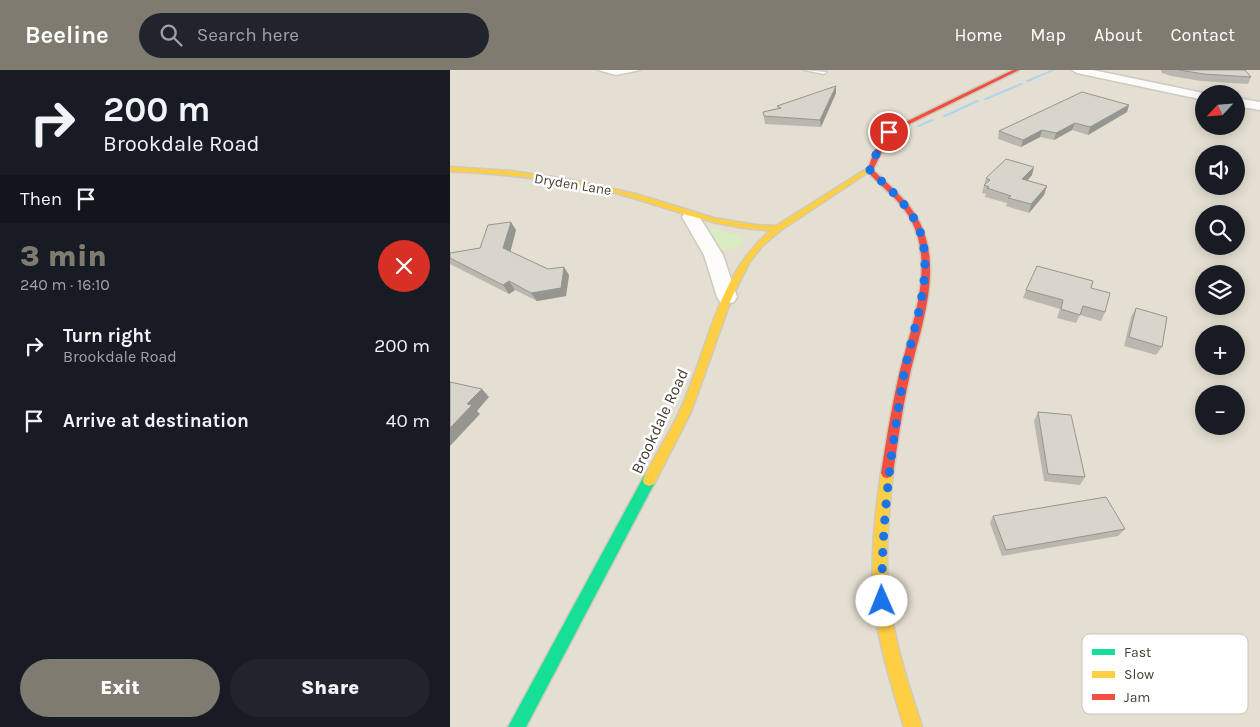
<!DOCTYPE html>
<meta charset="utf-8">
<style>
body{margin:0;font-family:Karla,sans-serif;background:#20242c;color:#f1f3f6;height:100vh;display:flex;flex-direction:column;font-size:19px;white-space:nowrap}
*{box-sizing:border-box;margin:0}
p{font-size:16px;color:#9ea1a6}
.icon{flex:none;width:28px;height:28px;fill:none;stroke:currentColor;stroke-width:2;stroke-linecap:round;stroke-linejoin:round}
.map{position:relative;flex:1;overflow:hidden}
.side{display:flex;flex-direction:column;background:#171b24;width:450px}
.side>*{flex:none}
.top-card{background:#171b24;color:#f1f3f6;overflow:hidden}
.needle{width:32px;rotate:244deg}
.fabs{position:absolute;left:745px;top:15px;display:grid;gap:10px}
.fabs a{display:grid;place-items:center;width:50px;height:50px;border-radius:50%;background:#171b24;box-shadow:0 2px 12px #0003;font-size:25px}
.pin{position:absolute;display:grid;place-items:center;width:42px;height:42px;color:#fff;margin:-21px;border:2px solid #fff;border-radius:50%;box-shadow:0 1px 5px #0007}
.me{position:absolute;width:55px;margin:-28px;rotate:359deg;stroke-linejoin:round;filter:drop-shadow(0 0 4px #0008)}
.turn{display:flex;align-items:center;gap:18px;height:105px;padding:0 20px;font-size:22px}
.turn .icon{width:65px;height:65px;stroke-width:2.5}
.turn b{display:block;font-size:35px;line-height:42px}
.then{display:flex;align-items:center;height:48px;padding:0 20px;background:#0003;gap:10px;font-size:19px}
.round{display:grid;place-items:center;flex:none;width:52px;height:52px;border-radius:26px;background:#20242c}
.summary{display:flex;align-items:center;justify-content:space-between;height:85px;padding:0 20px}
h1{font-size:30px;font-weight:800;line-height:38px;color:#807b70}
.button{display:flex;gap:10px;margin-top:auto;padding:10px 20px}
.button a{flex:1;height:58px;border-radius:30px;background:#807b70;color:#fff;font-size:20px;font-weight:800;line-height:58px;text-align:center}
.button a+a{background:#20242c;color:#f1f3f6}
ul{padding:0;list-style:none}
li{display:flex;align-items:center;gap:15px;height:75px;padding:0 20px}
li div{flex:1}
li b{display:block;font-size:19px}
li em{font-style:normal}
header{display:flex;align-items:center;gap:30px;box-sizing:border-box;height:70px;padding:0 25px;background:#807b70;color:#fff}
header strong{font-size:24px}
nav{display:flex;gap:28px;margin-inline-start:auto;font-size:18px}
.search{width:350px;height:45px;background:#20242c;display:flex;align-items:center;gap:12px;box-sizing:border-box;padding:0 18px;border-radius:28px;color:#9ea1a6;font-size:19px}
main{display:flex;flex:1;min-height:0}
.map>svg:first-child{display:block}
.residential{fill:#e4dfd1;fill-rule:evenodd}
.green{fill:#d9edc1}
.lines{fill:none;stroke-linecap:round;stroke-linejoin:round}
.stream{fill:#afd4f2;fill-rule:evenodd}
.lane-casing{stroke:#cdcac3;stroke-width:3}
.street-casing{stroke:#cdcac3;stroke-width:3}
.fast-casing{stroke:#cfcabb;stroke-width:3}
.slow-casing{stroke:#cfcabb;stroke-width:3}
.jam-casing{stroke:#cfcabb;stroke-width:3}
.lane{fill:#fdfcfb;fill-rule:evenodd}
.street{fill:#fdfcfb;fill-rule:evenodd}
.fast{fill:#16e098;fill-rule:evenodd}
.slow{fill:#ffcf43;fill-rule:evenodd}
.jam{fill:#f24e42;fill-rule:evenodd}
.wall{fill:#bab7b0}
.shaded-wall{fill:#979590}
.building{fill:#d8d5cd;stroke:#979590}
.route{stroke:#1a73e8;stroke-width:9;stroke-dasharray:0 16.2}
.labels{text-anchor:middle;stroke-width:5;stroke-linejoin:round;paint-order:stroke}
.far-street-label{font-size:14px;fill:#453e31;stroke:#fff}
.street-label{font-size:16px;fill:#453e31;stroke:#fff}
.key{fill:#fff;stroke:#c7c5c1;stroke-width:1}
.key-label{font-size:14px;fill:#453e31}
</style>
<header>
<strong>Beeline</strong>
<div class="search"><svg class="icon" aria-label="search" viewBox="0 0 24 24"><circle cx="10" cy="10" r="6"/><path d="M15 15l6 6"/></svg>Search here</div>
<nav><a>Home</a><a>Map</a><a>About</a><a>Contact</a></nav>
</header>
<main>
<section class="side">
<div class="top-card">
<div class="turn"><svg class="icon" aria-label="right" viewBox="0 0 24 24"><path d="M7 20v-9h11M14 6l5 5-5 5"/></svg><div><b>200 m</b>Brookdale Road</div></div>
<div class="then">Then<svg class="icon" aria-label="arrive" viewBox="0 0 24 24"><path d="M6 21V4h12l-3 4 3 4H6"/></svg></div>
</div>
<div class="summary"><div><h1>3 min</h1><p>240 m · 16:10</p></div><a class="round" style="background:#d93025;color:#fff"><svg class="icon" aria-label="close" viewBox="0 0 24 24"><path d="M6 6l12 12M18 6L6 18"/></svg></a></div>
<ul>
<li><svg class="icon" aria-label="right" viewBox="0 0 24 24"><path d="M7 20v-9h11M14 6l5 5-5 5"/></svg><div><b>Turn right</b><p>Brookdale Road</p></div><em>200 m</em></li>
<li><svg class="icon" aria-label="arrive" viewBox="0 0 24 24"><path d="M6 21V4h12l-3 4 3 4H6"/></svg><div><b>Arrive at destination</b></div><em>40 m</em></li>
</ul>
<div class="button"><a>Exit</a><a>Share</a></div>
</section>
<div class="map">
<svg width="810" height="657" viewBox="0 0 810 657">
<rect width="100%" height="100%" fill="#efede5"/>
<path class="residential" d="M0 0H810V657H0ZM754 24H786V56H754ZM754 84H786V116H754ZM754 144H786V176H754ZM754 204H786V236H754ZM754 264H786V296H754ZM754 324H786V356H754Z"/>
<path class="green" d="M262 158 293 167V172L286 178 272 180 256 161Z"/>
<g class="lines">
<path class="stream" d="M601 0H605L578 12 575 11Z
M571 13 574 14 536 30 533 29Z
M527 30 530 31 495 47 492 46Z
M482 49 485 50 469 57 466 56Z"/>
<defs>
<path id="lane" d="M148 0H190L166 5Z
M354 0 377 2 374 4Z"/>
<path id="street" d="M622 0H643L758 24H754V30L627 3Z
M786 28 810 32V40L786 36Z
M241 142 247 143 273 185 287 227 284 232 277 234 270 232 267 227 254 185 232 147 235 143Z"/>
<path id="fast" d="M199 404 204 406 205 410 204 414 76 657H58L194 406Z"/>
<path id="slow" d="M421 96 423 97V99L331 160 312 176 299 193 282 227 241 342 204 414 199 416 194 414 193 410C204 387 218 366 229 343 258 281 266 206 321 160 265 159 215 136 162 122 109 109 54 104 0 101V97L61 101 122 110 186 124 264 148 305 155 326 156Z
M437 398 441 399 443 403C438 447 434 492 440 536 446 577 459 617 472 657H454C442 617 429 576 424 534 420 490 425 446 431 403L433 399Z"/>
<path id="jam" d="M563 0H569L441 63 423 100C440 116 460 132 470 153 494 201 469 261 459 309 452 340 448 372 443 403L441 407 437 408 433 407 431 403C436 372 441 340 448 309 459 261 486 200 462 152 452 131 432 118 417 101L424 82 437 61Z"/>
</defs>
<use href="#lane" class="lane-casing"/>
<use href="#street" class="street-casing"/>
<use href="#fast" class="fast-casing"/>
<use href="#slow" class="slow-casing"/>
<use href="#jam" class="jam-casing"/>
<use href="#lane" class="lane"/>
<use href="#street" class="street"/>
<use href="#fast" class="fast"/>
<use href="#slow" class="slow"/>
<use href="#jam" class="jam"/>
</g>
<path class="wall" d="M711 0H795L801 7 798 14 751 11 721 6 712 3Z
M386 23 371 57 315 54 313 42 328 38 327 36Z
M679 35 677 42 638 65 622 60 604 70 590 67 571 77 548 69 549 61Z
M582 105 577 111 597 116 594 125 579 143 556 136 557 133 535 127 536 124 532 123 536 108Z
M66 160 60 182 98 199 119 205 116 226 87 231 65 220 59 224 0 194V183L30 178Z
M641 218 655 242 651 251 630 245 626 253 607 248 610 239 573 228 576 220Z
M686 238 712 277 706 285 674 276 681 247Z
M588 342 635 407 630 415 594 411 584 351Z
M543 446 675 459 668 466 552 486 540 453Z"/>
<path class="shaded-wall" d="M386 16V23L371 57 370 50Z
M679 35 677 42 638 65 640 57Z
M625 53 622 60 604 70 606 63Z
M592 60 590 67 571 77 573 70Z
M584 97 582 105 570 118 572 109Z
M597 116 594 125 579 143 581 134Z
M61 152 66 160 59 187 53 178Z
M114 197 119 205 116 226 87 231 81 223Z
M59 211 65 220 59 224 53 215Z
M32 319 39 327 27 341 30 344 0 376V358L17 334Z"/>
<path class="building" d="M729 0H795L801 7 754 4Z
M386 16 370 50 314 46 313 42 331 38 327 36Z
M632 22 679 35 640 57 625 53 606 63 592 60 573 70 549 61Z
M556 89 584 97 572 109 597 116 581 134 558 128 561 126 537 118 539 117 534 115 540 110 536 108Z
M61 152 53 178 98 199 114 197 111 218 81 223 59 211 53 215 0 188V183L30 178 38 155Z
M587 196 643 211 641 218 660 223 655 242 633 236 630 245 611 239 613 230 576 220Z
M686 238 717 247 712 277 679 267Z
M0 312 32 319 17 334 22 335 0 358Z
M588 342 621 345 635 407 598 404Z
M656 427 675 459 556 480 543 446Z"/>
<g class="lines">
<path class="route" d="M432 531C431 454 441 380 454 304 462 262 481 215 473 173 468 142 441 121 420 100L427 82 439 62"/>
</g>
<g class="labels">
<g class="far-street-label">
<text transform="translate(123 114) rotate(9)" y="5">Dryden Lane</text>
</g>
<g class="street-label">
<text transform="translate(209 351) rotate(-65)" y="6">Brookdale Road</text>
</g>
</g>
<rect x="632" y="564" width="166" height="80" rx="8" class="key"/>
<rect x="642" y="579" width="23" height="6" fill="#16e098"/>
<rect x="642" y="601" width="23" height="7" fill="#ffcf43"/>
<rect x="642" y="624" width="23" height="6" fill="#f24e42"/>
<g class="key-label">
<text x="674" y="587">Fast</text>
<text x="674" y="609">Slow</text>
<text x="674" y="632">Jam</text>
</g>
</svg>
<div class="fabs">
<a><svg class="needle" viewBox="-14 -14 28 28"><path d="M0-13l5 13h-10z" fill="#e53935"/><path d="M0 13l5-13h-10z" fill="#9ea1a6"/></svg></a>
<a><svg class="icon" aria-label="sound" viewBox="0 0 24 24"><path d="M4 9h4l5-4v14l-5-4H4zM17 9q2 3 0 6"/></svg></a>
<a><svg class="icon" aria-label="search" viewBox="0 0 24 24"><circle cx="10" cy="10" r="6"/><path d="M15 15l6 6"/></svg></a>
<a><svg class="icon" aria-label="layers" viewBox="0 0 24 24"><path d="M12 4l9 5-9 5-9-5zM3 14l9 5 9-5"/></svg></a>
<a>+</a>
<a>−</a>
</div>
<div class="pin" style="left:439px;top:62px;background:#d93025"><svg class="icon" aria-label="arrive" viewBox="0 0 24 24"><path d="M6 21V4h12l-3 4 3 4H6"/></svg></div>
<svg class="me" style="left:432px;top:531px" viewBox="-20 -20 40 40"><circle r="19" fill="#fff"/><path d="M0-13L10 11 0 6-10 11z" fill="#1a73e8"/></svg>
</div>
</main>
